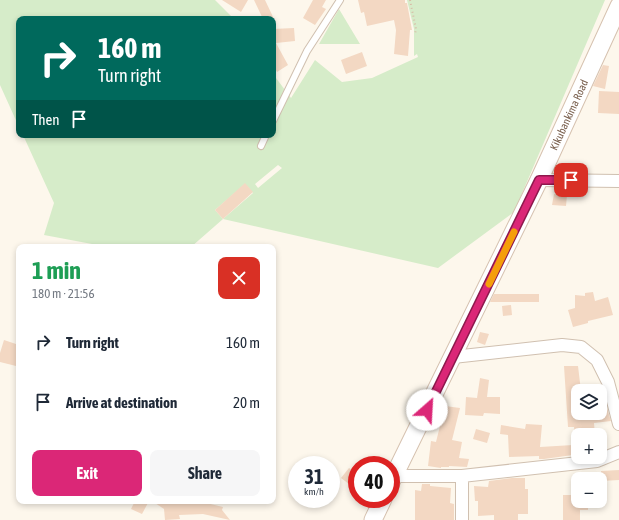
<!DOCTYPE html>
<meta charset="utf-8">
<style>
body{margin:0;font-family:"Asap Condensed",sans-serif;background:#f6f6f7;color:#1f2937;height:100vh;display:flex;flex-direction:column;font-size:15px;white-space:nowrap}
*{box-sizing:border-box;margin:0}
p{font-size:13px;color:#747a83}
.icon{flex:none;width:22px;height:22px;fill:none;stroke:currentColor;stroke-width:2;stroke-linecap:round;stroke-linejoin:round}
.map{position:relative;flex:1;overflow:hidden}
.panel{position:absolute;left:16px;top:244px;width:260px;height:260px;display:flex;flex-direction:column;background:#fff;border-radius:8px;box-shadow:0 2px 6px #0003}
.panel>*{flex:none}
.guide{position:absolute;left:16px;top:16px;width:260px;height:122px;border-radius:8px;box-shadow:0 2px 6px #0003;background:#00695c;color:#fff;overflow:hidden}
.tools{position:absolute;left:571px;top:384px;display:grid;gap:8px}
.tools a{display:grid;place-items:center;width:36px;height:36px;border-radius:8px;background:#fff;box-shadow:0 2px 6px #0003;font-size:20px}
.speed{position:absolute;left:288px;top:456px;display:flex;gap:8px;font-size:20px;font-weight:700;text-align:center}
.speed>*{display:grid;place-content:center;width:52px;height:52px;border-radius:50%;background:#fff;box-shadow:0 2px 6px #0003;line-height:1}
.speed small{font-size:10px;font-weight:400}
.speed .limit{border:6px solid #d22;background:#fff;color:#111}
.pin{position:absolute;display:grid;place-items:center;width:34px;height:34px;color:#fff;margin:-17px;border-radius:8px;box-shadow:0 2px 6px #0006}
.me{position:absolute;width:44px;margin:-22px;rotate:26deg;stroke-linejoin:round;filter:drop-shadow(0 0 3px #0008)}
.turn{display:flex;align-items:center;gap:14px;height:84px;padding:0 16px;font-size:18px}
.turn .icon{width:52px;height:52px;stroke-width:2.5}
.turn b{display:block;font-size:28px;line-height:34px}
.then{display:flex;align-items:center;height:38px;padding:0 16px;background:#0003;gap:8px;font-size:15px}
.round{display:grid;place-items:center;flex:none;width:42px;height:42px;border-radius:8px;background:#f6f6f7}
.summary{display:flex;align-items:center;justify-content:space-between;height:68px;padding:0 16px}
h1{font-size:24px;font-weight:700;line-height:30px;color:#1e9e55}
.cta{display:flex;gap:8px;margin-top:auto;padding:8px 16px}
.cta a{flex:1;height:46px;border-radius:8px;background:#db2777;color:#fff;font-size:16px;font-weight:700;line-height:46px;text-align:center}
.cta a+a{background:#f6f6f7;color:#1f2937}
ul{padding:0;list-style:none}
li{display:flex;align-items:center;gap:12px;height:60px;padding:0 16px}
li div{flex:1}
li b{display:block;font-size:15px}
li em{font-style:normal}
.map>svg:first-child{display:block}
.green{fill:#d6ecc9;fill-rule:evenodd}
.building{fill:#f3d8c3}
.lines{fill:none;stroke-linecap:round;stroke-linejoin:round}
.lane-casing{stroke:#d0c0b0;stroke-width:8}
.street-casing{stroke:#d0c0b0;stroke-width:14}
.secondary-casing{stroke:#d6c2b0;stroke-width:19}
.path{stroke:#d8bba5;stroke-width:2;stroke-dasharray:1 3;stroke-linecap:butt}
.lane{stroke:#fff;stroke-width:6}
.street{stroke:#fff;stroke-width:12}
.secondary{stroke:#fff;stroke-width:17}
.route-casing{stroke:#8e194d;stroke-width:10}
.route{stroke:#db2777;stroke-width:7}
.slow{stroke:#f59e0b;stroke-width:7}
.labels{text-anchor:middle;stroke-width:3.5;stroke-linejoin:round;paint-order:stroke}
.street-label{font-size:11px;fill:#795f4d;stroke:#fffbf3}
</style>
<div class="map">
<svg width="619" height="520" viewBox="0 0 619 520">
<rect width="100%" height="100%" fill="#fdf7ec"/>
<path class="green" d="M0 0H215L234 19H19V127L0 85Z
M407 0H605L514 212 438 268 223 219 191 247H108L44 235 54 203 23 135H273V74L291 98 315 60 342 82 372 78 418 57 417 54 414 56V29ZM278 165 282 168 258 188 255 184ZM245 184 253 193 223 219 215 210Z
M339 9 360 44H319Z"/>
<path class="building" d="M222 0H248L241 12Z
M254 0H265L274 19H263Z
M313 0H326L322 7 326 9 315 25 303 18Z
M358 0H405V3H407L412 30H410L408 56 394 54 396 30 394 20 367 26 364 12 361 13Z
M294 28 295 41 276 43 288 65 277 72 273 65V29Z
M362 52 367 66 346 74 341 60Z
M603 65 609 66 605 89 593 86Z
M599 91 619 92V114L598 113Z
M245 183 253 192 223 219 215 210Z
M554 194 567 195 566 206 552 205Z
M593 292 595 301 608 297 613 315 588 321V323L573 327 568 310 575 308V295L585 296V293Z
M494 294H539V302H490Z
M511 305 512 315 503 316 502 306Z
M480 332 489 334 485 345 477 342Z
M4 340 19 345V355L16 366 0 362V353Z
M564 366H578L581 391H578V413H600V402H605L611 421 594 423 595 435H575L574 427H568Z
M480 378 489 380 487 397H500V414L484 413 483 416 465 415 466 397 477 398Z
M445 406 460 408 452 440 462 442 459 458 469 459 467 467 449 466V467H441V468L428 466 431 441 436 442Z
M526 424 542 425 540 447 573 445V455L544 459H539V456L509 457 508 435 500 434 501 425 525 429Z
M476 429 490 433 487 443 473 439Z
M349 468 356 473 349 484 341 478Z
M619 470V480L601 481V471Z
M512 478H525V489H528V514H518V520H494V515L478 516V501H475L474 486 488 487 489 481Z
M422 484H430V486L451 488 450 503 454 504V520H415V490L421 491Z
M563 495H578V501H588V510H580V520H563Z
M135 501H149L142 514 131 509Z
M152 501H198L223 507 222 510 230 520 203 514 179 515 180 519 165 520 164 509Z"/>
<g class="lines">
<defs>
<path id="lane" d="M273 121 307 51 340 0
M261 146 266 135"/>
<path id="street" d="M539 180 619 181
M453 357 562 345 581 347 597 360 608 382 619 424
M394 476H462L597 461 619 452
M462 520V476"/>
<g id="secondary">
<path id="s1" d="M391 482 539 180 619 6"/>
<path d="M373 520 383 499"/>
</g>
</defs>
<use href="#lane" class="lane-casing"/>
<use href="#street" class="street-casing"/>
<use href="#secondary" class="secondary-casing"/>
<path class="path" d="M410 0 416 29 415 34"/>
<use href="#lane" class="lane"/>
<use href="#street" class="street"/>
<use href="#secondary" class="secondary"/>
</g>
<g class="lines">
<defs>
<path id="route" d="M427 410 539 180H571"/>
</defs>
<use href="#route" class="route-casing"/>
<use href="#route" class="route"/>
<path class="slow" d="M489 284 514 232"/>
</g>
<g class="labels">
<g class="street-label">
<text dy="4" stroke="none"><textPath href="#s1" startOffset="408">Kikubankima Road</textPath></text>
</g>
</g>
</svg>
<div class="tools">
<a><svg class="icon" aria-label="layers" viewBox="0 0 24 24"><path d="M12 4l9 5-9 5-9-5zM3 14l9 5 9-5"/></svg></a>
<a>+</a>
<a>−</a>
</div>
<div class="speed"><div>31<small>km/h</small></div><div class="limit">40</div></div>
<div class="pin" style="left:571px;top:180px;background:#d93025"><svg class="icon" aria-label="arrive" viewBox="0 0 24 24"><path d="M6 21V4h12l-3 4 3 4H6"/></svg></div>
<svg class="me" style="left:427px;top:410px" viewBox="-20 -20 40 40"><circle r="19" fill="#fff"/><path d="M0-13L10 11 0 6-10 11z" fill="#db2777"/></svg>
<div class="guide">
<div class="turn"><svg class="icon" aria-label="right" viewBox="0 0 24 24"><path d="M7 20v-9h11M14 6l5 5-5 5"/></svg><div><b>160 m</b>Turn right</div></div>
<div class="then">Then<svg class="icon" aria-label="arrive" viewBox="0 0 24 24"><path d="M6 21V4h12l-3 4 3 4H6"/></svg></div>
</div>
<section class="panel">
<div class="summary"><div><h1>1 min</h1><p>180 m · 21:56</p></div><a class="round" style="background:#d93025;color:#fff"><svg class="icon" aria-label="close" viewBox="0 0 24 24"><path d="M6 6l12 12M18 6L6 18"/></svg></a></div>
<ul>
<li><svg class="icon" aria-label="right" viewBox="0 0 24 24"><path d="M7 20v-9h11M14 6l5 5-5 5"/></svg><div><b>Turn right</b></div><em>160 m</em></li>
<li><svg class="icon" aria-label="arrive" viewBox="0 0 24 24"><path d="M6 21V4h12l-3 4 3 4H6"/></svg><div><b>Arrive at destination</b></div><em>20 m</em></li>
</ul>
<div class="cta"><a>Exit</a><a>Share</a></div>
</section>
</div>
